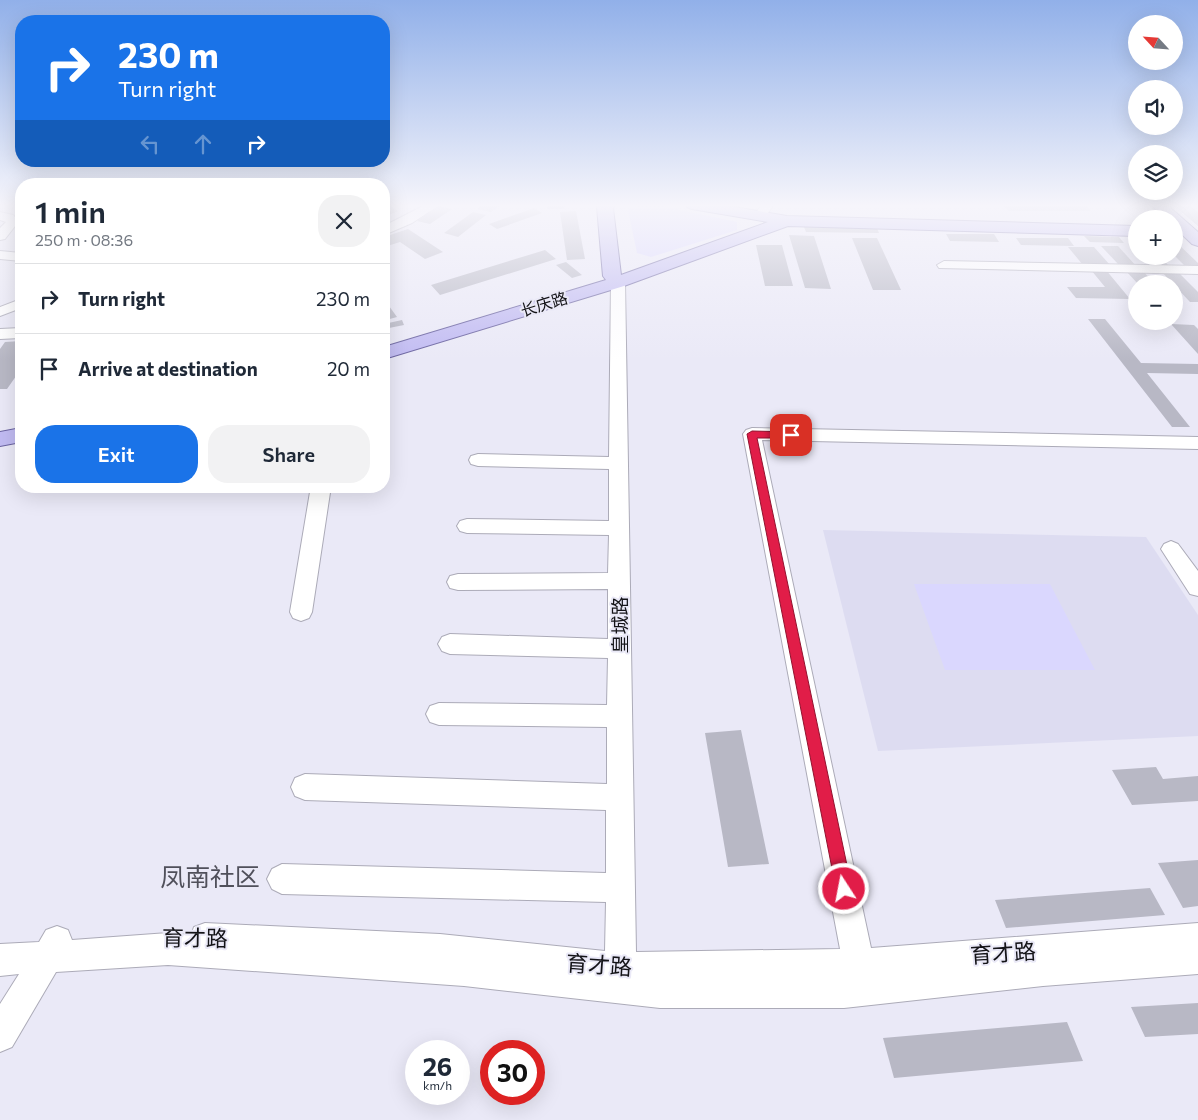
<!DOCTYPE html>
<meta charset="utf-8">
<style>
body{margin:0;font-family:Commissioner,"Noto Sans SC",sans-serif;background:#f2f2f3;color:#1f2937;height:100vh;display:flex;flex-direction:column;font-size:19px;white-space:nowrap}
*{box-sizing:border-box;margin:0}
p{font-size:16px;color:#747a83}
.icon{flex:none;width:28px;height:28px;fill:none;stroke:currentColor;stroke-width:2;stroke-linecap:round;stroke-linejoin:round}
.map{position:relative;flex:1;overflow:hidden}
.panel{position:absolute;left:15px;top:178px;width:375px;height:315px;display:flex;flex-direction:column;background:#fff;border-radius:20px;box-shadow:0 5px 20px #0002}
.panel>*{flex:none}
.banner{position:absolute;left:15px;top:15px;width:375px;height:152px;border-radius:20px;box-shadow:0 5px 20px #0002;background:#1a73e8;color:#fff;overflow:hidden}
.needle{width:32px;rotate:296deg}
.fabs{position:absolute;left:1128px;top:15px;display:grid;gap:10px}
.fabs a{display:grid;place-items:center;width:55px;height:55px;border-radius:50%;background:#fff;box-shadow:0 5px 20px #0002;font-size:25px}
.speed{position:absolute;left:405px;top:1040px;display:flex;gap:10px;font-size:25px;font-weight:700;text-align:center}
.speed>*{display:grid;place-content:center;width:65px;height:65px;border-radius:50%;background:#fff;box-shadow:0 5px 20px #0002;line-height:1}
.speed small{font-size:12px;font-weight:400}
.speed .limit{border:8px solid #d22;background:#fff;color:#111}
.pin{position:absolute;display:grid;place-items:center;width:42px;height:42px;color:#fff;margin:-21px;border-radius:10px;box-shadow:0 2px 8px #0006}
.me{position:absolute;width:55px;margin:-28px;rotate:349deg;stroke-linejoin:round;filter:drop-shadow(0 0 4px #0008)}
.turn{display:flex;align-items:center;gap:18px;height:105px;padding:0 20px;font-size:22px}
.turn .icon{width:65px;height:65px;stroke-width:2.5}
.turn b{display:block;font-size:35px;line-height:42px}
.lanes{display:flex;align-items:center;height:48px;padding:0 20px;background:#0003;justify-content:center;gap:25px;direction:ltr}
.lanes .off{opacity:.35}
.round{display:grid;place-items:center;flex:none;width:52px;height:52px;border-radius:20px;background:#f2f2f3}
.summary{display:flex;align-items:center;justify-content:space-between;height:85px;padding:0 20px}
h1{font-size:30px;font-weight:600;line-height:38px}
.cta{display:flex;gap:10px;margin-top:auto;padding:10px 20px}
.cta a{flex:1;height:58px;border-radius:20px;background:#1a73e8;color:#fff;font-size:20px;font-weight:600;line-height:58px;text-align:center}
.cta a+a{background:#f2f2f3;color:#1f2937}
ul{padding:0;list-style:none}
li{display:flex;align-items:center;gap:15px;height:70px;padding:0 20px;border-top:1px solid #e0e1e3}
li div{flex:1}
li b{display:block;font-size:19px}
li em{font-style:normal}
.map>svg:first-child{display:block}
.built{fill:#dddcf1}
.green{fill:#dad7fe}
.building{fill:#b8b8c5}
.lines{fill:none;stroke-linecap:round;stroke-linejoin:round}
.minor-casing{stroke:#acabb8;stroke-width:2}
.major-casing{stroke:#6a63a0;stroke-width:2}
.minor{fill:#fff;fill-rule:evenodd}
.major{fill:#c1bbf2;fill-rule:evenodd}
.route{fill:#e11d48;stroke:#92132f}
.labels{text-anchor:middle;stroke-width:4;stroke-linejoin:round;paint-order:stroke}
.far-street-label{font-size:16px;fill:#141418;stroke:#eae9f7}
.street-label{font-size:19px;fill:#141418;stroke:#eae9f7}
.near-street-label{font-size:22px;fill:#141418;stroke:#eae9f7}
.near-quarter-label{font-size:25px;fill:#50505b;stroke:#eae9f7}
</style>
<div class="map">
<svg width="1198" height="1120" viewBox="0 0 1198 1120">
<rect width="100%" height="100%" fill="#eae9f7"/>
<path class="built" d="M823 530 1146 537 1198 615V736L878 751Z"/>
<path class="green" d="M642 204H652L737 222V230L651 257 637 253 628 210Z
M914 584H1050L1095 670H945Z"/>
<path class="building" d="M384 204H388L398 211 384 217Z
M484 204H502L491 212 477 209Z
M547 204H564L565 209H547Z
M1002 204H1091L1093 206H1086L1091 211H1009Z
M1172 204H1188L1198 212V226Z
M439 206 452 209 430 224 417 221Z
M534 208 542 213 497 229 489 224Z
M576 211 585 259 567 260 560 212Z
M473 212 486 215 458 237 444 233Z
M804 227 877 228 879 233 806 232Z
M408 229 443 252 425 259 400 242 384 247V237Z
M946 234H994L999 242 950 241Z
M789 235 814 236 831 289 805 288Z
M1084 236 1119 237 1124 243 1090 242Z
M852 238H877L901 290H873Z
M1016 238H1068L1074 246 1021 245Z
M1174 240 1198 263V267H1186L1174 255Z
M756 245H782L793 286H765Z
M1101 246H1118L1137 267 1120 266Z
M1068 247H1094L1110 265H1083Z
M545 250 556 259 440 295 431 285Z
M1147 256H1160L1169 266H1156Z
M566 262 582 275 572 278 556 265Z
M1091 270H1106L1130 299 1076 298 1067 287H1105Z
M1126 271H1143L1155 284H1138Z
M1161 271 1178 272 1198 292V302H1190Z
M384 299 397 317 386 320 384 317Z
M1088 319H1105L1141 363 1198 364V374L1147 373 1190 427H1172Z
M402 320 404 325 384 329V324Z
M1171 324 1194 325 1198 329V354Z
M21 341V369L7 389H0V349L5 342Z
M741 730 769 864 728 867 705 733Z
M1156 767 1163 779 1198 776V801L1132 805 1112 770Z
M1198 860V906L1183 908 1158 863Z
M1150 888 1165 915 1006 928 995 900Z
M1198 1003V1034L1145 1037 1131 1007Z
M1067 1022 1083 1061 894 1078 883 1038Z"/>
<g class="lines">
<defs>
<path id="minor" d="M427 204H441L412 223 384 235V226Z
M762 204H774L764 219H756L754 216Z
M0 212 13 215 19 221 5 239 0 240V228L6 222 0 220Z
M0 251 21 253V261L0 259Z
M944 261 1198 266V274L939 268 937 265Z
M618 278 623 279 625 282 636 952 840 949 743 434 746 430 752 428 1198 437V449L762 440 871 948 1198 923V974L1043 986 844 1008H660L464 986 168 965 56 972 12 1047 0 1052V1004L19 974 0 976V944L39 942 46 930 57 926 68 930 72 940 168 933 191 935 194 927 205 923 440 934 605 951 606 902 282 894 272 889 267 879 272 869 282 864 606 873V810L305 800 295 796 291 787 295 778 305 774 607 784V727L439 725 430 722 426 714 430 706 439 703 607 705 608 658 450 654 442 651 438 644 442 637 450 634 608 639V589L458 590 450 588 447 582 450 576 458 574 608 573 609 535 467 533 460 531 457 526 460 521 467 519 609 521V469L478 466 471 464 469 460 471 456 478 454 609 457 611 282 613 279Z
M21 299V308L0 316V307Z
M21 328V338L0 339V329Z
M311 486H331L312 612 309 618 301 621 293 618 290 612Z
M1171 541 1178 544 1198 571V596L1190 594 1161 549 1164 544Z"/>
<path id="major" d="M600 204H616L613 208 621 275 768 222 692 209 687 207 685 204H717L787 216 1136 226V236L788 226 624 286 384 359V347L606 280 603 276 597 207Z
M1151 204H1166L1198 232V246L1192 244 1174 227V219H1164Z
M21 428V442L0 446V432Z"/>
</defs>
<use href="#minor" class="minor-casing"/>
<use href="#major" class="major-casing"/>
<use href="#minor" class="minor"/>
<use href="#major" class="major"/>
</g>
<linearGradient id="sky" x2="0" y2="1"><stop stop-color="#91b0e9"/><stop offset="0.57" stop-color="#f6f5fb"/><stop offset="1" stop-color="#f6f5fb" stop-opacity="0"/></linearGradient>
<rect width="1198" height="361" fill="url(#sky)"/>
<path class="route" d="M752 431 791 432 795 435 791 438H757L852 889 849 894 844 897 838 894 836 889 747 434Z"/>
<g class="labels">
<g class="far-street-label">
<text transform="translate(544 304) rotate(-17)" y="6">长庆路</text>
</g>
<g class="street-label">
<text transform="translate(620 625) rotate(-90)" y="7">皇城路</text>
</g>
<g class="near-street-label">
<text transform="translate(195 938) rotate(1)" y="8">育才路</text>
<text transform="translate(1003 953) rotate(-4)" y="8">育才路</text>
<text transform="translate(599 965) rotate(4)" y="8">育才路</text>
</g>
<g class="near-quarter-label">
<text x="210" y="886">凤南社区</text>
</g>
</g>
</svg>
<div class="fabs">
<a><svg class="needle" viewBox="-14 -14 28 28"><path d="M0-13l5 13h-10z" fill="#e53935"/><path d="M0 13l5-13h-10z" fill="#747a83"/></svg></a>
<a><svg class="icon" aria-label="sound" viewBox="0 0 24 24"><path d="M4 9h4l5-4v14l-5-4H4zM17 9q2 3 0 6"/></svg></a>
<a><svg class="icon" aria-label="layers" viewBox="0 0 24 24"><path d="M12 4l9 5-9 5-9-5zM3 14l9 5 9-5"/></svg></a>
<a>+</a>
<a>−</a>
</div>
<div class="speed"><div>26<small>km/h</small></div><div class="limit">30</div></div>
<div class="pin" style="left:791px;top:435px;background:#d93025"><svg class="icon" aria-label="arrive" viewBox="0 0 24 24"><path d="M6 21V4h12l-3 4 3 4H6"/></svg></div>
<svg class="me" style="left:844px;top:889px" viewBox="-20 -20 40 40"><circle r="17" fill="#e11d48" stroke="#fff" stroke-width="3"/><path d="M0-11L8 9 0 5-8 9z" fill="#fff"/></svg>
<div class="banner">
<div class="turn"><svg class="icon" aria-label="right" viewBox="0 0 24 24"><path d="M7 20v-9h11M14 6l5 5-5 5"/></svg><div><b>230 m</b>Turn right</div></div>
<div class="lanes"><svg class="icon off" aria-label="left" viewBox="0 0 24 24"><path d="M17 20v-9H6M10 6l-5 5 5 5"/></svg><svg class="icon off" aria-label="ahead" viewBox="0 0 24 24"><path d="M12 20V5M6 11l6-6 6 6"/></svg><svg class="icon" aria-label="right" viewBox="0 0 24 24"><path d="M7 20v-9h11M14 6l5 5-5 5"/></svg></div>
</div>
<section class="panel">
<div class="summary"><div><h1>1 min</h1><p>250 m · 08:36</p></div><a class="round"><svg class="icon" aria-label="close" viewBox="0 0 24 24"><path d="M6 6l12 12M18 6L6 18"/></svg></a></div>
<ul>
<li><svg class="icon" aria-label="right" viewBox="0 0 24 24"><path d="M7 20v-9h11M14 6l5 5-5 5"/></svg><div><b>Turn right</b></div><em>230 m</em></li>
<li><svg class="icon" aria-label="arrive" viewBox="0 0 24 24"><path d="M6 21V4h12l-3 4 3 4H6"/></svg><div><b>Arrive at destination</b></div><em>20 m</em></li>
</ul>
<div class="cta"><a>Exit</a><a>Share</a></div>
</section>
</div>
